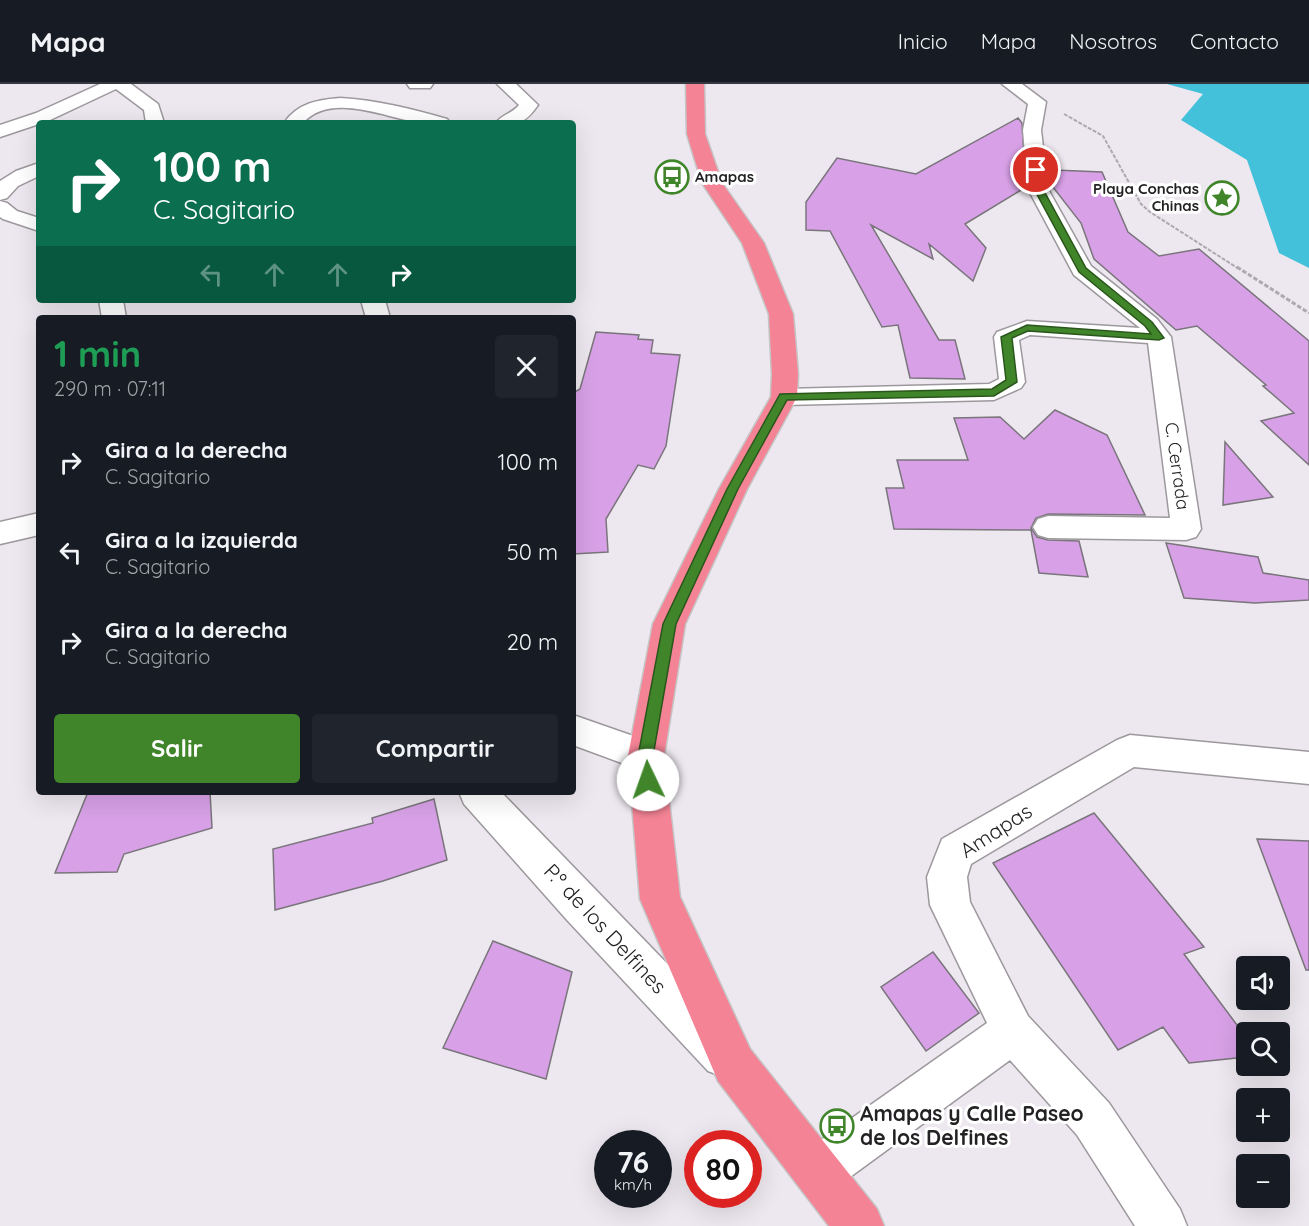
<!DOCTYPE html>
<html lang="es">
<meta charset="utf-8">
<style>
body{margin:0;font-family:Quicksand,sans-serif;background:#20242c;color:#f1f3f6;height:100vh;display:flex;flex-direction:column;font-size:22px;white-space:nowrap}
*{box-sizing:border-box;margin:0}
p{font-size:20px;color:#9ea1a6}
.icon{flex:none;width:33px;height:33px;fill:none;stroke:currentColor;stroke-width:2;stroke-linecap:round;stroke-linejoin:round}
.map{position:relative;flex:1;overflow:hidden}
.side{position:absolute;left:36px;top:231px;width:540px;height:480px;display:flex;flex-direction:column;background:#171b24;border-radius:6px;box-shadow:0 6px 24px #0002}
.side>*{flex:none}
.banner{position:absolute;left:36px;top:36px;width:540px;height:183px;border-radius:6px;box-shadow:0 6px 24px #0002;background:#0b6e4f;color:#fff;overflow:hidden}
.tools{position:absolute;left:1236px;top:872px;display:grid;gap:12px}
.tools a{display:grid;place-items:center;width:54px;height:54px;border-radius:6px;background:#171b24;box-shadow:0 6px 24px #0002;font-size:30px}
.speed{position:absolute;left:594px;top:1046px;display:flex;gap:12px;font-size:30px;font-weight:700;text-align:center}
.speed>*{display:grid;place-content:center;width:78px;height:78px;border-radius:50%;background:#171b24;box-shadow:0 6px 24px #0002;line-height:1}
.speed small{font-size:15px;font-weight:400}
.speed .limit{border:9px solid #d22;background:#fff;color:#111}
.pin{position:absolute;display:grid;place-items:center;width:51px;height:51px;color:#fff;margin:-26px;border:3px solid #fff;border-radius:50%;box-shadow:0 2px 6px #0007}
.me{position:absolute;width:66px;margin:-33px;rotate:357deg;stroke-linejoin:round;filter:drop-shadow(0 0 4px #0008)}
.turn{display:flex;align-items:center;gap:21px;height:126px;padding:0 18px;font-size:27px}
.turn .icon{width:78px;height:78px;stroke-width:2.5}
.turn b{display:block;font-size:42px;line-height:51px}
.lanes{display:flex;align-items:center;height:57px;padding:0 18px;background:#0003;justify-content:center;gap:30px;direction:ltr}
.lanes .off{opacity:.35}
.round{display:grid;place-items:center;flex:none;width:63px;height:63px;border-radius:6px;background:#20242c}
.overview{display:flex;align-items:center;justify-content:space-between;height:102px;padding:0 18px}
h1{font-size:36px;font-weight:800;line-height:45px;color:#1e9e55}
.primary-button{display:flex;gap:12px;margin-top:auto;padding:12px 18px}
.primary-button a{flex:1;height:69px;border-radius:6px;background:#40852a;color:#fff;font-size:24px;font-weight:800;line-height:69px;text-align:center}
.primary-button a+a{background:#20242c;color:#f1f3f6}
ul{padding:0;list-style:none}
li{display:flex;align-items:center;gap:18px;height:90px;padding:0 18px}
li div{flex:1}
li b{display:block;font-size:22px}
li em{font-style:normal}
header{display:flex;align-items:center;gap:36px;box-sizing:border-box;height:84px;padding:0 30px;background:#171b24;border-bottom:2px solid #363941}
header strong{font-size:28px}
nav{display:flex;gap:33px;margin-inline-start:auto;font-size:21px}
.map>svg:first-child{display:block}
.water{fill:#43c0da}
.building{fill:#d8a1e7;stroke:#79757b;stroke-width:1.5}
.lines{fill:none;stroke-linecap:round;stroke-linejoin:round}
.minor-casing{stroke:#9c989d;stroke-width:3}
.highway-casing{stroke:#c6c5c6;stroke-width:3}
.path-far1{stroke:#ada9ae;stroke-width:2;stroke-dasharray:4 1.5;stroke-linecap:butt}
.path{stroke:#ada9ae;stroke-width:3;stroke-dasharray:4.5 2;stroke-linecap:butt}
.minor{fill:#fff;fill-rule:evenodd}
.highway{fill:#f48395;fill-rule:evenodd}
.route{fill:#40852a;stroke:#2a561b;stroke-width:1.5}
.labels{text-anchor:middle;stroke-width:6;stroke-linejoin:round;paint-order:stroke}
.far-poi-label{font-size:15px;font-weight:bold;fill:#232123;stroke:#fff;text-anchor:start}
.street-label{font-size:18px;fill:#232123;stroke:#fff}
.near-street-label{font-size:21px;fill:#232123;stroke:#fff}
.near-poi-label{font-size:21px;font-weight:bold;fill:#232123;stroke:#fff;text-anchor:start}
</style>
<header>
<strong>Mapa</strong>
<nav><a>Inicio</a><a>Mapa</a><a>Nosotros</a><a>Contacto</a></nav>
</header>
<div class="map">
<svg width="1309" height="1142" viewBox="0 0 1309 1142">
<rect width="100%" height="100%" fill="#ede8ef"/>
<path class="water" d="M1167 0H1309V184L1279 169 1247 76 1181 36 1203 10Z"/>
<path class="building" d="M1018 34 1022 39 1026 103 965 140 986 164 973 197 929 160 933 175 871 141 939 256H955L965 295 910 294 898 241 882 243 830 147 806 146V118L837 74 916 90Z
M1047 74 1054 86 1102 88 1128 148 1159 172 1199 165 1309 257V381L1261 337 1294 329 1263 302 1266 301 1197 242 1176 246 1094 175 1081 139 1049 98Z
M596 248 639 251 638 255 653 256 651 269 680 271 666 362 654 385 638 381 606 435 608 468 573 470V309L580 305Z
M1055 326 1107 351 1145 431 1048 430 1036 434 1031 444 1037 453 1048 456 1079 457 1088 493 1039 489 1031 446 894 445 886 404H904L897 376H968L954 334 1000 333 1024 355Z
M1225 358 1273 413 1223 421Z
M1166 459 1258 473 1263 489 1309 496V516L1255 519 1184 514Z
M88 708H210L212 744 124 770 117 788 55 789Z
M434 715 447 776 383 797 275 826 273 765 373 739 372 734Z
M1094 729 1204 863 1184 870 1246 953V973L1189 979 1163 943 1118 966 993 779Z
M1257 755 1309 757V886H1306Z
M493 857 572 888 546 995 443 964Z
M933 868 979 929 926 967 881 903Z"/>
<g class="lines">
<defs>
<path id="minor" d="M100 0H131L158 20 164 39H146L144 26 116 5 48 37 0 53V41L36 29Z
M407 0H433L430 4H410Z
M497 0H516L538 21C524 41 519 39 496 39 501 31 513 29 519 21Z
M1002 0H1022L1046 18 1041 46 1048 105 1091 182 1157 235 1171 253 1201 445 1196 453 1186 456 1048 454 1038 451 1033 443 1038 435 1048 432 1170 434 1148 259 1030 251 1019 256 1025 298 1021 304 994 316 784 321 775 319 771 313 775 307 784 305 989 300 999 295 994 253 997 248 1027 237 1140 244 1074 191 1028 105 1023 46 1028 20Z
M340 14C377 16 412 25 447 35L450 39C441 39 431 40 422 39 387 35 332 7 303 39H284C298 19 317 16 340 14Z
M39 79V92L18 102 7 114 0 116V97L16 87Z
M0 117 7 119 17 127 39 134V147L3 135 0 133Z
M99 216H123L126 234H102Z
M361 216H385L390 234H366Z
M39 429V451L0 460V438Z
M573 631 659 661 664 672 659 683 646 688 573 661Z
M1130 651 1309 668V700L1134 683 971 780 967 793 970 818 1028 932 1109 1019 1180 1125 1187 1142H1135L1077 1051 1010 976 835 1104 818 1111 801 1104 794 1087 801 1070 987 939 930 821 927 793 942 755 1117 656Z
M459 708H501L740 955 746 971 740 987 724 993 708 987 567 836 464 720Z"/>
<path id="highway" d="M686 0H704L705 50 722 99 764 159 793 230 798 290 797 313 747 405 685 540 664 672 680 813 750 965 877 1125 884 1142H829L718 997 640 815 628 672 653 540 719 405 771 313 772 290 769 230 742 159 702 99 687 50Z"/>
</defs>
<use href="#minor" class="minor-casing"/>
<use href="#highway" class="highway-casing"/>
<path class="path-far1" d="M1064 30 1103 52 1141 120 1150 128 1239 185"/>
<path class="path" d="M1237 183 1309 229"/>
<use href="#minor" class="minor"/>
<use href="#highway" class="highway"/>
</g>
<path class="route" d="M1036 83 1040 86 1043 105 1086 184 1152 238 1164 254 1159 256 1028 247 1012 254 1017 298 994 312 787 316 738 405 676 540 653 672 656 696 653 701 648 703 643 701 638 672 663 540 727 405 780 310 992 305 1006 296 1001 253 1027 241 1151 250 1145 242 1079 188 1034 105 1032 86Z"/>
<defs>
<symbol id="bus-ring" viewBox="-11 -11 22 22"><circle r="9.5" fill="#fff" stroke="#40852a" stroke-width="1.5"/><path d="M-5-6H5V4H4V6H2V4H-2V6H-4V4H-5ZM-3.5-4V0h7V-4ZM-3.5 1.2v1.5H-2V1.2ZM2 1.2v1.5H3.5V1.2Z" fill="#40852a"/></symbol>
<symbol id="sight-ring" viewBox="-11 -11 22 22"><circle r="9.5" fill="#fff" stroke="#40852a" stroke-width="1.5"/><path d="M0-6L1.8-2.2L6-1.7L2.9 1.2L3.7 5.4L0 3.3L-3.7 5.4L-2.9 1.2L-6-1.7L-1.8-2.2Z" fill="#40852a"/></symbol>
</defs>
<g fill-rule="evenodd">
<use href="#bus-ring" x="653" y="74" width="38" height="38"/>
<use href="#sight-ring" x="1203" y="95" width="38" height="38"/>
<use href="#bus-ring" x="818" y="1023" width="38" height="38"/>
</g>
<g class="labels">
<g class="far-poi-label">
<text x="695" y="98">Amapas</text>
<text x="1199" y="110" text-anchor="end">Playa Conchas<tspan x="1199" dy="17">Chinas</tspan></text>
</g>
<g class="street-label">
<text transform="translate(1177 382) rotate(82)" y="6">C. Cerrada</text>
</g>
<g class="near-street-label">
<text transform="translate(996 747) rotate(-33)" y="7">Amapas</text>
<text transform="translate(605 845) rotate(47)" y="7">P.º de los Delfines</text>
</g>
<g class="near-poi-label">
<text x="860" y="1037">Amapas y Calle Paseo<tspan x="860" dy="24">de los Delfines</tspan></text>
</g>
</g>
</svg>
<div class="tools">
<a><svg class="icon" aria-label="sound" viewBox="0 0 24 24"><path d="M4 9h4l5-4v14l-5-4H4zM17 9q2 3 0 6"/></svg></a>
<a><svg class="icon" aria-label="search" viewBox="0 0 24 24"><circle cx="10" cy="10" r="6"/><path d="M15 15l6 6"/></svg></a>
<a>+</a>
<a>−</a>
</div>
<div class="speed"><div>76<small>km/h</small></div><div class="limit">80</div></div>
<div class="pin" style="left:1036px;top:86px;background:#d93025"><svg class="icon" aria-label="arrive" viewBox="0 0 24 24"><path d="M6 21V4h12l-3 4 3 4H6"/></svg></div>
<svg class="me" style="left:648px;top:696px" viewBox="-20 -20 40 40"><circle r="19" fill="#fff"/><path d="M0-13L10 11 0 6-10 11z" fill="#40852a"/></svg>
<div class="banner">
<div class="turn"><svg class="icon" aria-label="right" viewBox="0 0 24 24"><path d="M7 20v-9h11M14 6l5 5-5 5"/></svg><div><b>100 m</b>C. Sagitario</div></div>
<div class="lanes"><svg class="icon off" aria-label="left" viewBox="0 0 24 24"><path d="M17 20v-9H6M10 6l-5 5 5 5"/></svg><svg class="icon off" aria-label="ahead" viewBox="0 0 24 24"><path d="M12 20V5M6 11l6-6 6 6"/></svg><svg class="icon off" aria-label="ahead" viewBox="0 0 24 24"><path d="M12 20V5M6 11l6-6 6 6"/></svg><svg class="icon" aria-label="right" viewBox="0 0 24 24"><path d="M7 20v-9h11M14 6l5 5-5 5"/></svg></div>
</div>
<section class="side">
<div class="overview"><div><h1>1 min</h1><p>290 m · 07:11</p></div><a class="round"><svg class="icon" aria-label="close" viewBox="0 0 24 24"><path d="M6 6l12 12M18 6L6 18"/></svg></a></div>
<ul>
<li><svg class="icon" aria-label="right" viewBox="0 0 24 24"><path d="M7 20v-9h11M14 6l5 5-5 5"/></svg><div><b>Gira a la derecha</b><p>C. Sagitario</p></div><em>100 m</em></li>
<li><svg class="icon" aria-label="left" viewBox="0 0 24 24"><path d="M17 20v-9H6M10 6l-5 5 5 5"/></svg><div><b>Gira a la izquierda</b><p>C. Sagitario</p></div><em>50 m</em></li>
<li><svg class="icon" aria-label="right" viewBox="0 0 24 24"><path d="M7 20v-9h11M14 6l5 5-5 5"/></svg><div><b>Gira a la derecha</b><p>C. Sagitario</p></div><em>20 m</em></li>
</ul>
<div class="primary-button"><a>Salir</a><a>Compartir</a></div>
</section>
</div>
